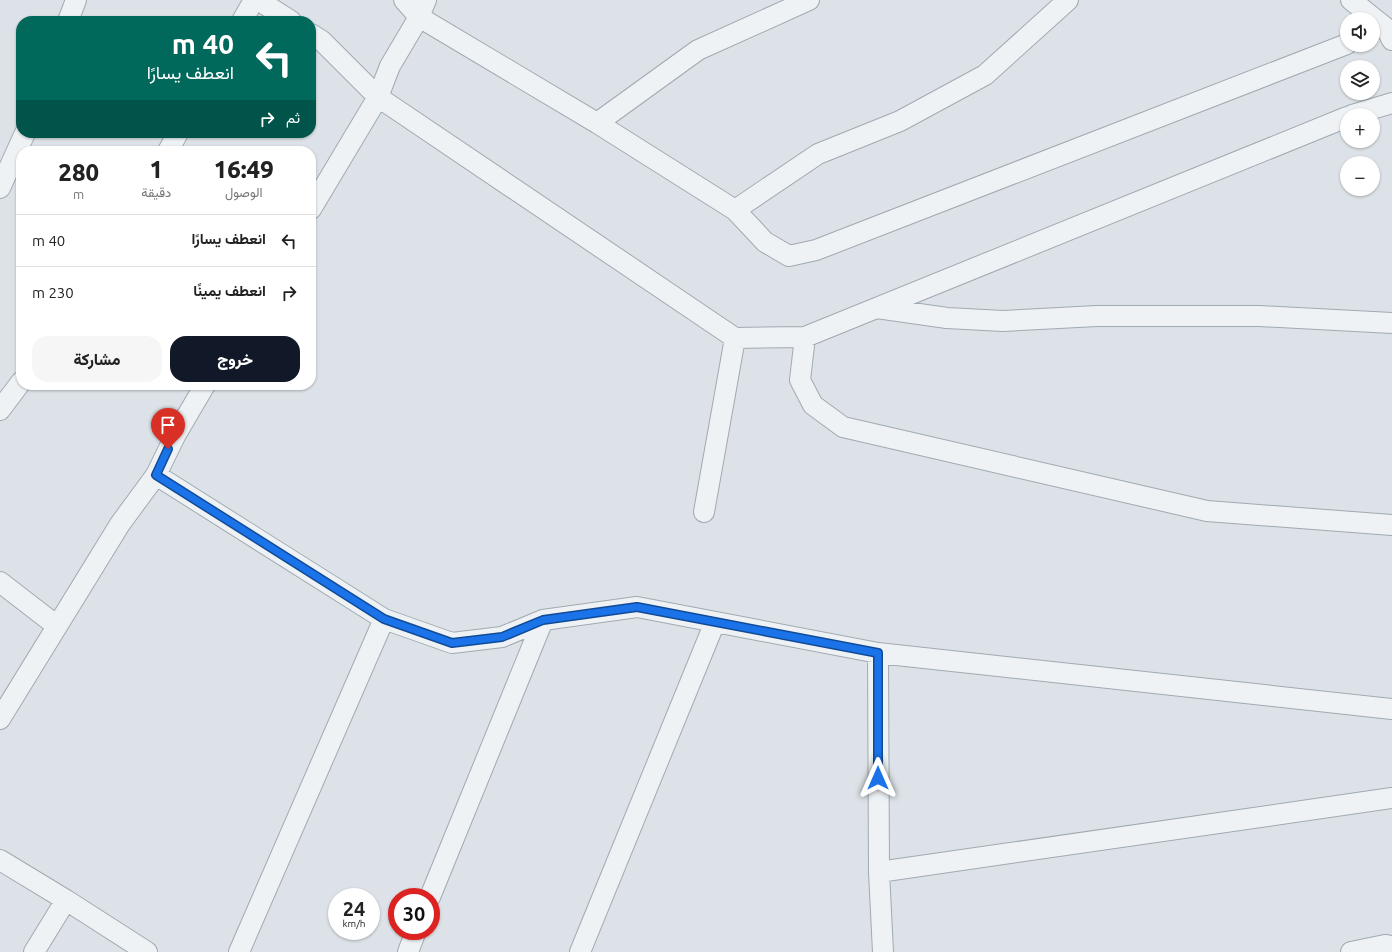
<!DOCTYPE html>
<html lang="ar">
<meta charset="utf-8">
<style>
body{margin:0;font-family:Ubuntu,Vazirmatn,sans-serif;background:#f6f6f6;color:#222;direction:rtl;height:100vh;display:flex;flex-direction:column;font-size:15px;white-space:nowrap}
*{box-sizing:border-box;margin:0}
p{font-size:13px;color:#767676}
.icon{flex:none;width:22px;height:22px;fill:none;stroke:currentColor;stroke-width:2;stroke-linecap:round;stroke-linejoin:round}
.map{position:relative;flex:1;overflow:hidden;direction:ltr}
.panel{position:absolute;left:16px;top:146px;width:300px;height:244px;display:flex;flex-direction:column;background:#fff;border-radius:16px;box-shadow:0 1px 3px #0004;direction:rtl}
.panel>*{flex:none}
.banner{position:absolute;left:16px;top:16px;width:300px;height:122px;border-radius:16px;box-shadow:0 1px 3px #0004;direction:rtl;background:#00695c;color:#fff;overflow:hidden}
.fabs{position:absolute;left:1340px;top:12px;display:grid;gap:8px}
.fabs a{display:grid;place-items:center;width:40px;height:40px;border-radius:50%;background:#fff;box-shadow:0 1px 3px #0004;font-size:20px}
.speed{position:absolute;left:328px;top:888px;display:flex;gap:8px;font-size:20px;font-weight:700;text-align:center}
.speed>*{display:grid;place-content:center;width:52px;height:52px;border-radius:50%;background:#fff;box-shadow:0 1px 3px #0004;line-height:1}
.speed small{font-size:10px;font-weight:400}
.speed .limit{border:6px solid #d22;background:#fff;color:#111}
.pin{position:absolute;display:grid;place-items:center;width:34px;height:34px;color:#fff;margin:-41px -17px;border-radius:50% 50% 50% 0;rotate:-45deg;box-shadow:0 0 4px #0007}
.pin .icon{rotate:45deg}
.me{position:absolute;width:44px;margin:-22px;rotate:0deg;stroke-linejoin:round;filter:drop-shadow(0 0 3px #0008)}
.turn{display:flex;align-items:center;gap:14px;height:84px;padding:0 16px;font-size:18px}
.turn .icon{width:52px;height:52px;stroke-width:2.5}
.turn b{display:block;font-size:28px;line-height:34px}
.then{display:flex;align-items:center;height:38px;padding:0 16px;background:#0003;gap:8px;font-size:15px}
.eta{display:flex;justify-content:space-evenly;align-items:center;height:68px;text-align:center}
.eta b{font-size:24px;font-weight:800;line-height:28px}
.button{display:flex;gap:8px;margin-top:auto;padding:8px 16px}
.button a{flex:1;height:46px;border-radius:16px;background:#111827;color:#fff;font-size:16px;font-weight:800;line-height:46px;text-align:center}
.button a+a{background:#f6f6f6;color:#222}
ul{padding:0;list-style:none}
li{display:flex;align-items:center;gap:12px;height:52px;padding:0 16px;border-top:1px solid #e0e0e0}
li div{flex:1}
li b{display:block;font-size:15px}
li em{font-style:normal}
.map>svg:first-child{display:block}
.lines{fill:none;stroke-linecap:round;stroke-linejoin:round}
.street-casing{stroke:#a1aab1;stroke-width:22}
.street{stroke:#eef2f5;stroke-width:20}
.route-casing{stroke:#114b97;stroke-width:10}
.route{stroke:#1a73e8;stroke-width:7}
</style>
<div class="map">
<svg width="1392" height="952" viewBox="0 0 1392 952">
<rect width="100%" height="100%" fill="#dce2e7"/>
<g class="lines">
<defs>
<path id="street" d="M258 0 291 21
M404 0 419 17 597 123 735 210 765 242 789 256 816 250 1347 44
M1351 0 1386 28 1392 40
M68 21 76 0
M242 21 254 0
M311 34 322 41 378 97 735 338 805 337 1347 117
M1352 115 1392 103
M597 123 698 50 809 0
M168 151 178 133
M0 188 25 133
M311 209 378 97 390 66 419 17 426 0
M735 210 818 154 900 121 985 75 1068 0
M877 308 947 318 1003 321 1097 316H1259L1392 323
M805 337 800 380 813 405 843 427 1207 511 1392 525
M0 410 21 382
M156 475 384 619 452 643 502 637 543 620 637 607 878 653 1392 709
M704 512 735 338
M0 582 57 626
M878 653 879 872 883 952
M0 719 120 524 156 475 175 436 205 385
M0 860 66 900 147 952
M879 872 1392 798
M430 897 543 620
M34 952 66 900
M239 952 384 619
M408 952 416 931
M580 952 715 622
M1351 952 1385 945 1392 946"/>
</defs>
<use href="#street" class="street-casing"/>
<use href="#street" class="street"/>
</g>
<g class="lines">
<defs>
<path id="route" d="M168 449 156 475 384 619 452 643 502 637 543 620 637 607 878 653V778"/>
</defs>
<use href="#route" class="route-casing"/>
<use href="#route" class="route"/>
</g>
</svg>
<div class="fabs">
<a><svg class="icon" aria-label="sound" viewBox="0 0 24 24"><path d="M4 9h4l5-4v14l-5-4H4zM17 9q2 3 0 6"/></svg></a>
<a><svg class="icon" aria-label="layers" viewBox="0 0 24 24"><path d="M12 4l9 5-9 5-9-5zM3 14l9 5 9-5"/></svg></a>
<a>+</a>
<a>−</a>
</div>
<div class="speed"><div>24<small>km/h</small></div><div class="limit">30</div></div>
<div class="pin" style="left:168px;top:449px;background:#d93025"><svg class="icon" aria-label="arrive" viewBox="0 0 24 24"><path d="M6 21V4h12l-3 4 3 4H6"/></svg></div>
<svg class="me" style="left:878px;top:778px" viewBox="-20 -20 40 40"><path d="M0-17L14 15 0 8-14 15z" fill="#1a73e8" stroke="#fff" stroke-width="4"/></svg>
<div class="banner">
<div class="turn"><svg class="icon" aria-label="left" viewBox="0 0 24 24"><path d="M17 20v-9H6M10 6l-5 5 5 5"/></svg><div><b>40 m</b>انعطف يسارًا</div></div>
<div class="then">ثم<svg class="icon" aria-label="right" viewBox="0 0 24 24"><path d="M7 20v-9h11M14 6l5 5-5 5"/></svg></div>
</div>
<section class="panel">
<div class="eta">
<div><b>16:49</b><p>الوصول</p></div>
<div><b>1</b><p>دقيقة</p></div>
<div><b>280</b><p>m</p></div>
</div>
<ul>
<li><svg class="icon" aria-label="left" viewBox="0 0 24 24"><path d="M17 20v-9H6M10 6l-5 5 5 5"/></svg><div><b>انعطف يسارًا</b></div><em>40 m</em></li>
<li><svg class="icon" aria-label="right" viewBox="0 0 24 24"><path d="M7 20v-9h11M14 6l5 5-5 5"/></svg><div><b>انعطف يمينًا</b></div><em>230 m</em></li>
</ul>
<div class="button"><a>خروج</a><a>مشاركة</a></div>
</section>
</div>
